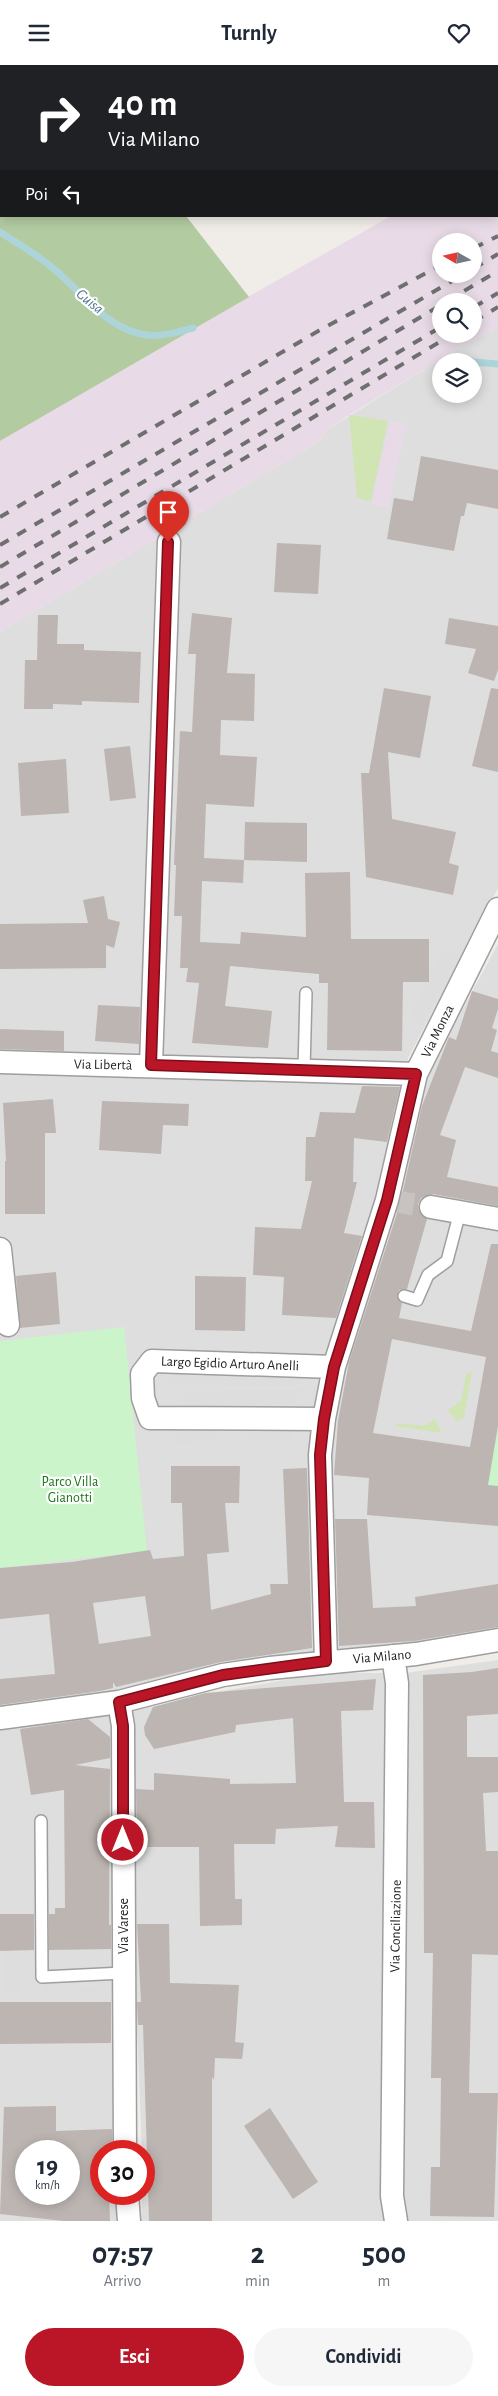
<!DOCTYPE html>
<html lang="it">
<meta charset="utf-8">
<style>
body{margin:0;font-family:"Alegreya Sans",sans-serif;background:#f6f6f7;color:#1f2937;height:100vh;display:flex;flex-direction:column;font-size:19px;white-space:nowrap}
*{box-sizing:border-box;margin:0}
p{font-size:16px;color:#747a83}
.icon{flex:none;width:28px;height:28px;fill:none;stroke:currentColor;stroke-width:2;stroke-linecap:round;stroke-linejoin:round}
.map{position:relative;height:2156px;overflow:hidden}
.sheet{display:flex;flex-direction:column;background:#fff;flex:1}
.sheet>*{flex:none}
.guide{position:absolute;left:0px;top:0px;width:499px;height:152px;box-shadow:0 2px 12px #0003;background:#202124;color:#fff;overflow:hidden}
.needle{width:32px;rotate:279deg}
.controls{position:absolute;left:432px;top:168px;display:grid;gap:10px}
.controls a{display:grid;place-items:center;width:50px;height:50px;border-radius:50%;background:#fff;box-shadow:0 2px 12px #0003;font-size:25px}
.speed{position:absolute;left:15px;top:2075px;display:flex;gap:10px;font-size:25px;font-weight:700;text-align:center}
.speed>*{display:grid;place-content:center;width:65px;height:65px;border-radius:50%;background:#fff;box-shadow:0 2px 12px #0003;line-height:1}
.speed small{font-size:12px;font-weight:400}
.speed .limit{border:8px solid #d22;background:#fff;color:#111}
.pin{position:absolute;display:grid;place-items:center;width:42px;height:42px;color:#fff;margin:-51px -21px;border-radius:50% 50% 50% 0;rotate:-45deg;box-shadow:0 0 5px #0007}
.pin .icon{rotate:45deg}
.me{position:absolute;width:55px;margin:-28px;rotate:0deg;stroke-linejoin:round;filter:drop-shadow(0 0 4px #0008)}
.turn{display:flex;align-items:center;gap:18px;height:105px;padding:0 25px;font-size:22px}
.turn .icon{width:65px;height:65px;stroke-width:2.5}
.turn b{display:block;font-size:35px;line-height:42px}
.then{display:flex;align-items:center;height:48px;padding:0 25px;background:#0003;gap:10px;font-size:19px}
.eta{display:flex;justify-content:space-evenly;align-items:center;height:85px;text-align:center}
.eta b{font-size:30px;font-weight:700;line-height:35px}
.button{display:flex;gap:10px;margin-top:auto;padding:10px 25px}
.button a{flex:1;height:58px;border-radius:30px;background:#bb1628;color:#fff;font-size:20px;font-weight:700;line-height:58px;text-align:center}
.button a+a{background:#f6f6f7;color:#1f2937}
header{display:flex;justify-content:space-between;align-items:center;height:65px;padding:0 25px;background:#fff;font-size:22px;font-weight:700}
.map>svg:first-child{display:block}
.residential{fill:#dedede;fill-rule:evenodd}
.industrial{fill:#e8dbe7;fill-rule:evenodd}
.grass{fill:#d1e4b4}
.forest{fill:#b2cba1}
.park{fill:#ccf4cb}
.parking{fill:#ddd}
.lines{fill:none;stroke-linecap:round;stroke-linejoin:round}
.stream{stroke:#add4d9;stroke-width:7}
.building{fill:#bdb5b1;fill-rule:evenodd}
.street-tunnel{stroke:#c7c3c0;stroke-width:22;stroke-dasharray:22 11;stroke-linecap:butt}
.lane-casing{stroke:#9e9e9e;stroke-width:14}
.street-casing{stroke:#9e9e9e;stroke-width:25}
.lane{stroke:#fff;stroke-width:11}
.street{stroke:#fff;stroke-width:22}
.rail{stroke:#6f6f6f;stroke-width:4;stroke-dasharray:10 10;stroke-linecap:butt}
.route-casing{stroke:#7a0e1a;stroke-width:12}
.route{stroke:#bb1628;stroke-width:9}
.labels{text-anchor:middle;stroke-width:4.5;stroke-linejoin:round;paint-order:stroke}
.street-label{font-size:14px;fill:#212121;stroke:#fff}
.park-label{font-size:14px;fill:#1b7518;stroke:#fff}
.water-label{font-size:15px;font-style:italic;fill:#4c7690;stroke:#fff}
</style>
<header><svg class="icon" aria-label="menu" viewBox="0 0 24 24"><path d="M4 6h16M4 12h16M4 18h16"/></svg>Turnly<svg class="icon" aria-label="heart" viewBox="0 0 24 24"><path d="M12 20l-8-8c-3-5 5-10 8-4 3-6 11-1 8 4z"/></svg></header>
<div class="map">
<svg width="498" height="2156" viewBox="0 0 498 2156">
<rect width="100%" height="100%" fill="#f0ece8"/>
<path class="residential" d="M498 261V823L408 993 383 1136 328 1309 320 1602 116 1643 136 2086H101V2129H135V2156H0V567L321 375 325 366 438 296 441 297V329H474V296H448L453 287ZM26 2086H69V2129H26Z
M498 879V1587L400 1599 324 1601V1359L429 1006Z
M498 1595V2156H141L144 2086H142L124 1648 223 1626 324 1608H406Z"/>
<path class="industrial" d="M498 90V261L453 287 448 296H438L349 350 325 366 321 375 0 567V376L193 263 391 151H498ZM441 176H474V209H441ZM441 236H474V269H441Z
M390 356 406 359 388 443 371 439Z"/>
<path class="grass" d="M349 350 388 356 371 436 357 433Z
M472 1306 464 1352 457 1357 448 1345 461 1336 466 1310Z
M435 1354 442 1368 395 1361 397 1358 425 1361Z"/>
<path class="forest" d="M0 0 69 1H1V151H186L249 232 0 376Z"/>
<path class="park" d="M124 1262 147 1486 0 1503V1276Z
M498 1361V1421L486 1420Z"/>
<path class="parking" d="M444 882 459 890 421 962 407 954Z
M176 1305 307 1307 293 1321 163 1320Z
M305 1324 291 1340 174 1343 185 1327Z
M284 1362 294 1376 252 1377 239 1364Z
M213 1363 226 1376 177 1378 164 1365Z
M5 1888H20V1928H6Z
M45 1921 96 1922V1929L45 1928Z"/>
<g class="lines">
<path class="stream" d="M0 167C18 179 38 190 54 204 82 227 108 266 147 270 162 272 178 267 193 263
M449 294 471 296
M474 297 498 299"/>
</g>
<path class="building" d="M421 391 498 405V444L467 438 464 451H461L454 486 387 474 394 433 413 436Z
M277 478 321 480 318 529 274 527Z
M192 548 232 553 227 608 255 609 254 656 221 655 220 690 257 692 254 742 206 739 204 793 244 795 243 818 202 816 200 877 240 879 241 867 306 872 305 808 350 807 351 874H429V917H403L402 986 327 985 328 918H319V909L230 901 225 941 272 946 268 983 192 978 199 918 186 917 188 903H180L182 851H174L176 800H174L180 666 192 667 196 589H188Z
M38 550H58L57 579H84V585L141 587 139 638 82 636V640L53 639V644H24L25 595H37Z
M449 553 498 561V605L494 616 468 608 476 584 445 579Z
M384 623 431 631 420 693 388 687 392 754 456 767 449 798 459 801 453 830 366 812 361 708H369Z
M491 623 498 624V707L472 701Z
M130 681 136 733 110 736 104 684Z
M66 694 69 748 21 751 18 698Z
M245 757 307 758V797L244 795Z
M104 831 108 854 120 857 114 883 106 880V903L0 904V859L88 858 83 835Z
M472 926 498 934V944L492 963 497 965 491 986 498 988V1013L465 1002 440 1070 456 1075 447 1112 498 1122V1141L433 1129 421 1133 418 1139 419 1146 427 1154 407 1224 399 1225 397 1232 402 1238 399 1253 471 1266 491 1179H498V1361L488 1420 498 1421V1461L367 1450 369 1413 334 1410 338 1356 349 1297 400 1139 422 1041 449 972 456 975ZM392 1274 486 1292 470 1382 373 1368Z
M98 940 140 942 139 979 95 976Z
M0 964 64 966V986L0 984Z
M362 1021 400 1022 387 1077 354 1073 353 1117H357L344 1168 362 1171 336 1253 282 1250 284 1212 253 1210 255 1162 301 1164 312 1116H305L306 1072H315L320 1047 355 1048Z
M53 1034 56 1068H45V1149H5V1096H6L3 1038Z
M102 1036 189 1039 188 1061 163 1060 161 1089 99 1085Z
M56 1207 60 1259 20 1263 16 1211Z
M195 1211 246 1212 245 1266 195 1265Z
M171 1401H240L239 1438H225L229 1487 207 1489 211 1545 271 1529 270 1519H288L283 1404 307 1403 312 1583 221 1597 116 1622 113 1617V1623L100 1626 0 1640V1614L55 1609 49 1549 0 1554V1503L72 1497 150 1485 153 1494 184 1491 182 1438H171ZM145 1531 151 1571 99 1579 93 1538Z
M335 1454H367L373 1543 416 1541 415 1532 498 1519V1562L414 1576 339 1581Z
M498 1603V1649L467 1651V1692H498V1727L483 1728 486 1786H498V1890L472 1889 469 2028H498L494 2152 430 2151 431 2102H440L441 2013H431L433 1888H424L423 1610 472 1607Z
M376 1614 373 1645 341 1646 344 1737H374L375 1783 335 1782 338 1761 276 1764 275 1779H234L235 1834H242V1860L200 1861 199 1782H137L136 1724 154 1725V1708L230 1714V1719L296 1718 293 1653 236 1660 235 1667 154 1684 145 1670 144 1662 153 1642 205 1628Z
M88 1654 110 1672V1693L75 1700 110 1704 109 1860H111V1884L49 1885V1849H55V1843H65L64 1725 31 1730 20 1664Z
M0 1849H34V1885L0 1886Z
M137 1859H169L170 1918 239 1920 235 1977 244 1978 242 1994 215 1993 214 2015 212 2012V2156H149L143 1960H138L137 1937H141Z
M0 1937H111V1978L0 1979Z
M56 2041V2066L112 2064V2086H101V2129H109L110 2156H64L0 2149 4 2042ZM26 2086H69V2129H26Z
M270 2043 318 2117 293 2134 244 2061Z"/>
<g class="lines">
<path class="street-tunnel" d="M392 1136 431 1142"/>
<defs>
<path id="lane" d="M304 1005 306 928
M404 1231 417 1235 428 1210 447 1196 457 1158
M41 1756 42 1912 123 1908"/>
<path id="street" d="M0 997 416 1009
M151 1000 169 477
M431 1142 498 1154
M0 1184 8 1260
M324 1354 150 1353 143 1333 142 1309 152 1296 334 1302
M393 1591 397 1618 392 2131 396 2156
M326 1596 320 1390 324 1354 334 1302 387 1135 416 1009 498 844
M119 1637 123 1661 125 2086
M0 1653 119 1637 223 1610 270 1603 416 1589 498 1575
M127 2129 129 2156"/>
</defs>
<use href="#lane" class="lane-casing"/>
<use href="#street" class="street-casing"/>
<use href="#lane" class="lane"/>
<use href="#street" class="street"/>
<path class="rail" d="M474 183 498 171
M474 203 498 189
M447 236 498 206
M474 242 498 228
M474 256 498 242
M0 452 320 265 441 200
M0 480 464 209
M0 502 441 240
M0 523 441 262
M0 539 453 269"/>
</g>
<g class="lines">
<defs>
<path id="route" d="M123 1775V1661L119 1637 223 1610 326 1596 320 1390 324 1354 334 1302 387 1135 416 1009 151 1000 168 477"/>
</defs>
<use href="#route" class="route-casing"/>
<use href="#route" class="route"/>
</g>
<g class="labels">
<g class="street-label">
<text transform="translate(437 966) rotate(-64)" y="5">Via Monza</text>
<text transform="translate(103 999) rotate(1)" y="5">Via Libertà</text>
<text transform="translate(230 1298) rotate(2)" y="5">Largo Egidio Arturo Anelli</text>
<text transform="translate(382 1591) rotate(-5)" y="5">Via Milano</text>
<text transform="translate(123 1861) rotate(-90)" y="5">Via Varese</text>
<text transform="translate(395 1861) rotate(-89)" y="5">Via Conciliazione</text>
</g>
<g class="park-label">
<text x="70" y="1421">Parco Villa<tspan x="70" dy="16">Gianotti</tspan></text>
</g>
<g class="water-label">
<text transform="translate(90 236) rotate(39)" y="5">Guisa</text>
</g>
</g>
</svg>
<div class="controls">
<a><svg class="needle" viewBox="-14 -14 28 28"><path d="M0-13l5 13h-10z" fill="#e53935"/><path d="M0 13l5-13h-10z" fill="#747a83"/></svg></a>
<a><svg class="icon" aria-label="search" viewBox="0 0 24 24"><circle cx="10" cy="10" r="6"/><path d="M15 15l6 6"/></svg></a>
<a><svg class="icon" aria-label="layers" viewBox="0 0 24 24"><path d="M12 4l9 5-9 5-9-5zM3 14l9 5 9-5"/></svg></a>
</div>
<div class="speed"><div>19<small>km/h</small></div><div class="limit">30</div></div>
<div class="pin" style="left:168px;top:477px;background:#d93025"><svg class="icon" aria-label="arrive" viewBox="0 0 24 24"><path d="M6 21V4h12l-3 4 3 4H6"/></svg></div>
<svg class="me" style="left:123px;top:1775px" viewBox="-20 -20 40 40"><circle r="17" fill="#bb1628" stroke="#fff" stroke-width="3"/><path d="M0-11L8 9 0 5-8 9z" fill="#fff"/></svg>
<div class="guide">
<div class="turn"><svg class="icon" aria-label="right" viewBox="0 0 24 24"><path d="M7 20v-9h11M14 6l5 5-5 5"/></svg><div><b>40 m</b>Via Milano</div></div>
<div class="then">Poi<svg class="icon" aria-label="left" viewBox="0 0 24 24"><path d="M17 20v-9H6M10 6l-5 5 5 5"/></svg></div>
</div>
</div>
<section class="sheet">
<div class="eta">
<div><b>07:57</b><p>Arrivo</p></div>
<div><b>2</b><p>min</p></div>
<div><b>500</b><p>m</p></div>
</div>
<div class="button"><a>Esci</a><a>Condividi</a></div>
</section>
